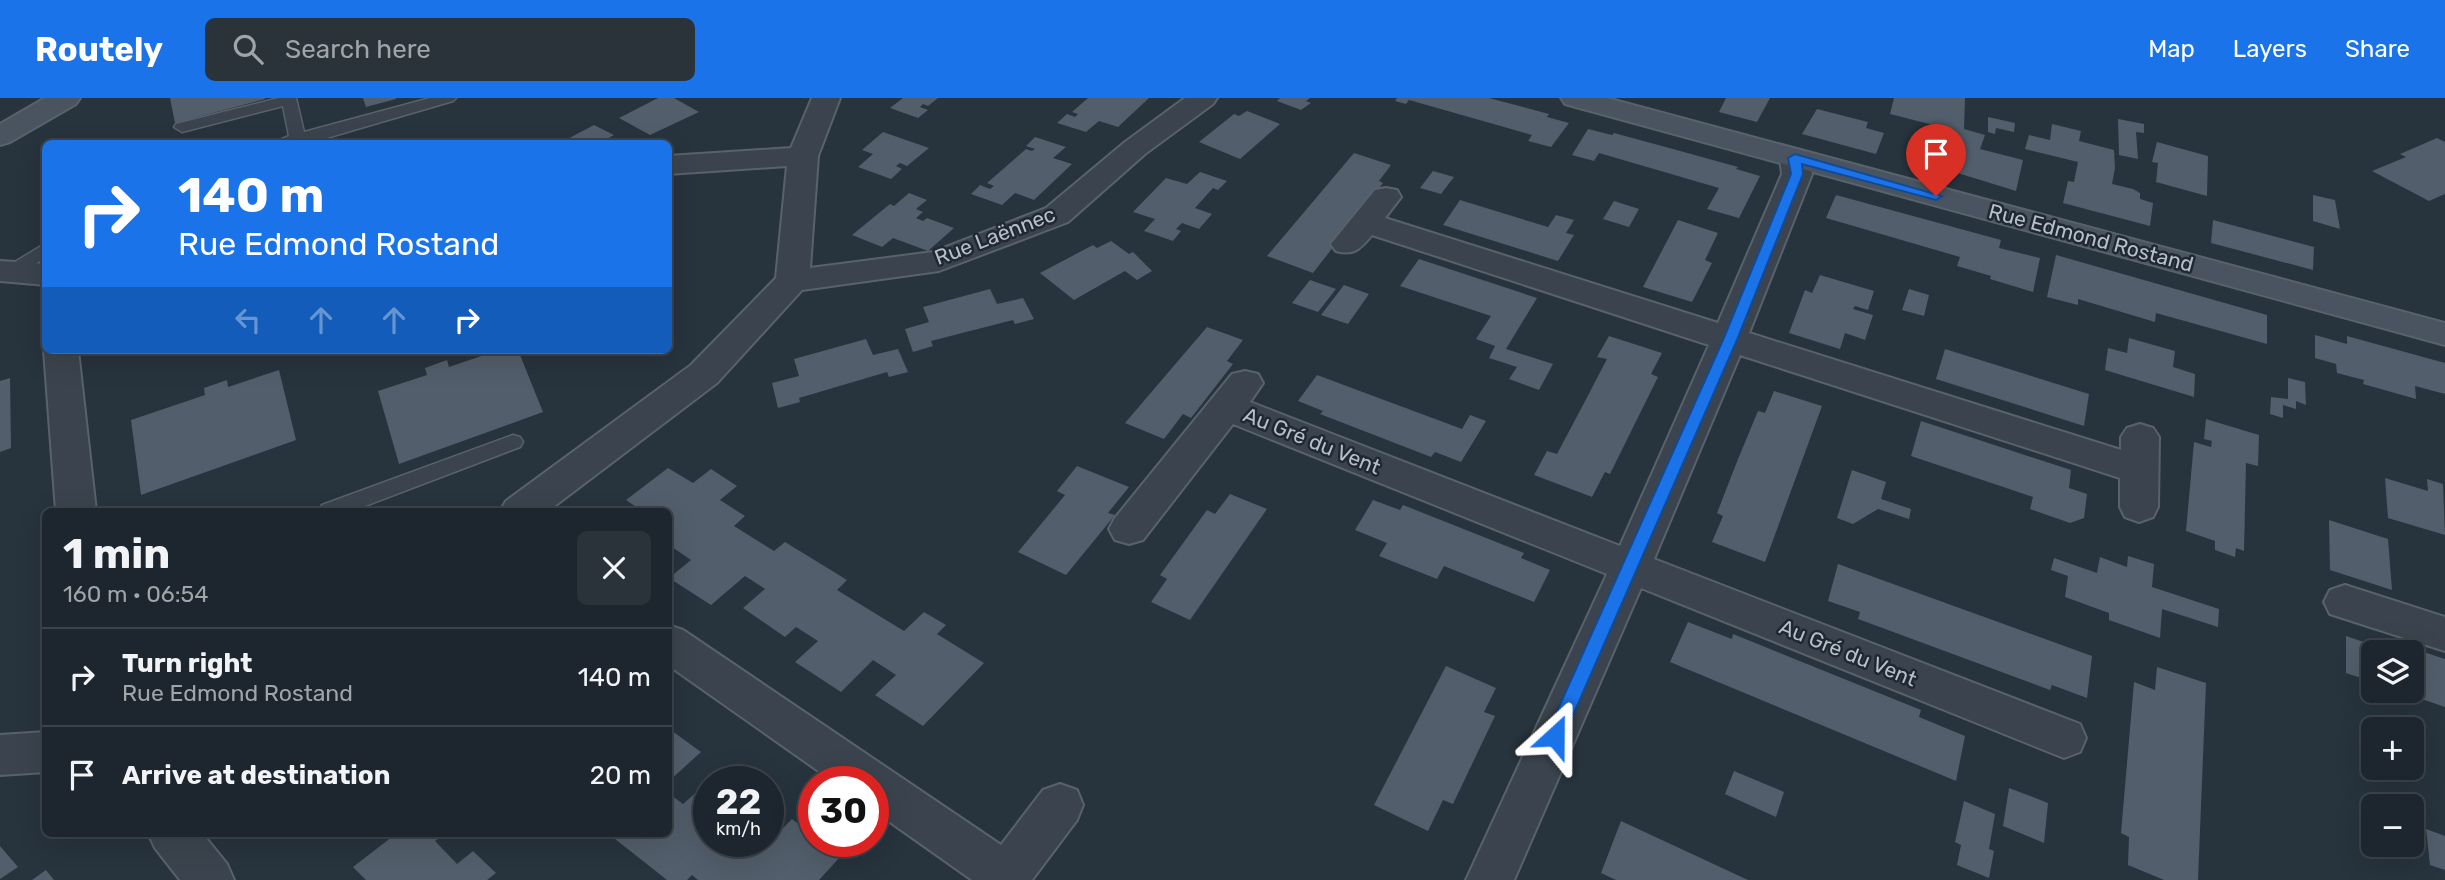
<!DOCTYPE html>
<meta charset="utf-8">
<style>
body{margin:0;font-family:Rubik,sans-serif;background:#2a323a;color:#f1f3f6;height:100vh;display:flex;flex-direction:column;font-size:26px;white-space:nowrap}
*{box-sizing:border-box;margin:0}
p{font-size:23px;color:#a0a5aa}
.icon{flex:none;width:38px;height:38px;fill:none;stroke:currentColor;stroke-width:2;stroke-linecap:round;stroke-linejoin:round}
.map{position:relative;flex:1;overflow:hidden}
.drawer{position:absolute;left:42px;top:410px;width:630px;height:329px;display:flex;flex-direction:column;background:#1d262e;border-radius:10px;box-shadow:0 7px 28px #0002,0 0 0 2px #3b434a}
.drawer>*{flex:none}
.top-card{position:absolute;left:42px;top:42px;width:630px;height:214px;border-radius:10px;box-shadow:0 7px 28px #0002,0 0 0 2px #3b434a;background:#1a73e8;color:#fff;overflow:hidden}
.tools{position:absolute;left:2361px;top:542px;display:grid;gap:14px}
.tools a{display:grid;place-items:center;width:63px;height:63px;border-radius:10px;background:#1d262e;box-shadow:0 7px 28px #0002,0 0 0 2px #3b434a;font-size:35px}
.speed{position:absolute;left:693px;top:668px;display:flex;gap:14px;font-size:35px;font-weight:700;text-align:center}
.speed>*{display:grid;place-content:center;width:91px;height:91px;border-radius:50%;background:#1d262e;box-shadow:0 7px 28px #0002,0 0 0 2px #3b434a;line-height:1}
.speed small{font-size:18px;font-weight:400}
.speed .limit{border:10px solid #d22;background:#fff;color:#111}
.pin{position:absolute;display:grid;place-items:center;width:60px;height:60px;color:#fff;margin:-72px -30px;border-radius:50% 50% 50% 0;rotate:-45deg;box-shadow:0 0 7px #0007}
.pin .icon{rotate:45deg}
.me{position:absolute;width:77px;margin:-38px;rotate:24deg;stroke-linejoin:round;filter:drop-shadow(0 0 5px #0008)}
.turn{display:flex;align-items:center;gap:24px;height:147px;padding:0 21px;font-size:32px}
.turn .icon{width:91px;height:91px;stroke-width:2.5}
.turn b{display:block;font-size:49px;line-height:60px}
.lanes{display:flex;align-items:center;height:66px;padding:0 21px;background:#0003;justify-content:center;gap:35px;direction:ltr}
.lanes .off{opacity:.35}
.round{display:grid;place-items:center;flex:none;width:74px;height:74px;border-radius:10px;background:#2a323a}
.headline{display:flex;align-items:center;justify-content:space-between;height:119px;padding:0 21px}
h1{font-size:42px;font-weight:700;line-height:52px}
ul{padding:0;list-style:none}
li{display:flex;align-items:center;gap:21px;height:98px;padding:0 21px;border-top:2px solid #3b434a}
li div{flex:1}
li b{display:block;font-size:26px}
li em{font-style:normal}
header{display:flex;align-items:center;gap:42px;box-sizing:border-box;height:98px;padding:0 35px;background:#1a73e8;color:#fff}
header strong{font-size:33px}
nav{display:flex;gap:38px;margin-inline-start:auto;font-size:24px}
.search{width:490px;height:63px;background:#2a323a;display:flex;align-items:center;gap:18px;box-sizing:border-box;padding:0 24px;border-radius:10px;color:#a0a5aa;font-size:26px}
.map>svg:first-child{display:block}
.building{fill:#525e6b}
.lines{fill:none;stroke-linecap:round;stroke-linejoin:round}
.lane-casing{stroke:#58626b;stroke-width:3}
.street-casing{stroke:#58626b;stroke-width:4}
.secondary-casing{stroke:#58626b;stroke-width:4}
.lane{fill:#3b444e;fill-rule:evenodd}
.street{fill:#3b444e;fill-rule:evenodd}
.secondary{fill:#495460;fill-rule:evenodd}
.route{fill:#1a73e8;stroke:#114b97;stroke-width:2}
.labels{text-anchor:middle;stroke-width:5;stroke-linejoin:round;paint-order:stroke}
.street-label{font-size:21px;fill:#b7bfc8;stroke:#1f2933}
</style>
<header>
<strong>Routely</strong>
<div class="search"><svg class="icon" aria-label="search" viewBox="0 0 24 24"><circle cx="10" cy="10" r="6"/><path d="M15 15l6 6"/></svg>Search here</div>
<nav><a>Map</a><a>Layers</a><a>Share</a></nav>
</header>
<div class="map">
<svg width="2445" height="782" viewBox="0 0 2445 782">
<rect width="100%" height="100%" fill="#27333d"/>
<path class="building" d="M170 0H265V1L175 25Z
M363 0H396V1L366 9Z
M658 0H674L699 14 650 37 619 20Z
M903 0H938L928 8 923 6 920 9 928 12 918 20 890 10Z
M1088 0H1149L1118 29 1099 23 1086 34 1057 25 1067 16 1075 19 1078 16 1072 14Z
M1280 0H1310L1306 3 1311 5 1301 12 1277 3Z
M1397 0H1489L1549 16 1547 19 1569 25 1551 49 1528 43 1532 37 1409 2 1406 6 1395 3Z
M1726 0H1770L1757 24 1719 14Z
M1894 0H1965L1964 31 1985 37 1980 51 2023 62 2016 93 1948 72V75L1930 70 1940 41 1945 42 1949 31 1890 16Z
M1817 11 1868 24 1866 30 1884 35 1876 56 1802 36Z
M1247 13 1280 26 1240 61 1199 44 1234 16 1239 18Z
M1988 19 2015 25 2014 34 1996 30 1995 36 1988 34Z
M2118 21 2144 26V35L2136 34 2138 61 2119 57Z
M2052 26 2081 33 2079 43 2114 52 2115 70 2112 86 2133 91 2140 95V101L2153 105 2150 128 2063 105 2068 83 2074 84 2078 64 2025 51 2029 37 2050 42Z
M594 27 614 37 598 46H558Z
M1588 31 1612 37 1614 35 1673 51 1738 69 1736 71 1760 78 1739 120 1707 111 1719 90 1599 55 1594 63 1572 57Z
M883 34 929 50 907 68 900 65 896 68 902 71 891 81 858 69 873 56 862 52Z
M1035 39 1066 49 1053 60 1072 66 1034 102 1015 95 1002 107 971 96 980 87 990 91 994 88 987 85 1026 51 1032 53 1035 51 1026 48Z
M2437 40 2445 44V96L2429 103 2372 73 2406 59 2400 56Z
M2157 44 2208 58 2207 98 2156 84 2158 65 2152 64Z
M1354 55 1391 67 1379 83 1383 85 1313 175 1267 158Z
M1433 73 1454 79 1441 96 1420 90Z
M1200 74 1227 83 1218 92 1213 90 1195 110 1212 116 1199 131 1182 125 1176 131 1181 133 1173 143 1144 133 1155 121 1133 114 1166 80 1187 86Z
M909 95 927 102 916 111 923 114 916 120 923 123 927 120 954 130 928 153 893 140 882 149 852 137 890 106 894 108Z
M1836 97 2001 142 1999 150 2040 160 2033 194 1990 181 1991 178 1957 168 1960 159 1826 120Z
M2313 97 2335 102 2340 131 2313 123Z
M1460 102 1548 129 1556 117 1574 122 1566 135 1574 137 1558 163 1443 127Z
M1614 103 1639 111 1629 129 1603 121Z
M1678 122 1718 135 1705 162 1712 165 1692 204 1643 189Z
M2213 122 2314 149 2313 172 2211 145Z
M1111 143 1129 156 1133 154 1152 173 1137 182 1125 173 1074 202 1040 175 1093 147 1097 150Z
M2056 157 2267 217V246L2156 215 2155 224 2078 201V207L2047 199Z
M1419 161 1537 200 1506 251 1553 266 1539 292 1509 281 1517 269 1489 260 1495 248 1476 241 1491 218 1400 188Z
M1820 177 1874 193 1868 212 1855 208 1853 211 1873 217 1865 242 1845 235 1840 251 1789 235 1805 192 1812 195Z
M1310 182 1336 191 1318 214 1292 205Z
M1344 187 1369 196 1348 226 1321 217Z
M990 191 997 206 1023 200 1034 221 1015 226 1013 222 931 243 933 248 913 254 905 231 929 224 923 209Z
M1909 191 1929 197 1924 218 1902 212Z
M1207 229 1243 242 1227 263 1233 266 1191 320 1183 316 1164 341 1125 325Z
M2315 237 2347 246V238L2445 265V296L2415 288 2416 301 2363 286 2364 282 2337 275 2336 266 2315 260Z
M1609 238 1662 255 1651 276 1658 279 1610 376 1605 374 1592 399 1534 377 1547 353 1557 356 1583 307 1607 261 1597 259Z
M2129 240 2175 253 2173 269 2195 276 2194 299 2105 272 2108 250 2127 255Z
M866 241 873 257 898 251 908 274 889 279 887 274 799 300 800 304 778 310 772 285 799 278 794 261Z
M1945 251 2089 296 2084 328 1936 281Z
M499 252H518L543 314 399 366 378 293 427 277 425 270 447 262 449 269Z
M279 272 296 342 141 397 131 322 205 297 204 290 227 282 228 289Z
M1317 277 1462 331 1470 317 1486 323 1461 364 1435 354 1431 359 1320 316 1323 313 1298 303Z
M10 280 11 350 0 354V283Z
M2288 280 2305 284 2306 307 2296 303V311L2283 307V320L2270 316 2271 299 2288 301Z
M1774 293 1822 308 1765 464 1712 444 1723 418 1717 415 1738 361 1758 313 1765 315Z
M2206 321 2259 337 2258 368 2246 365 2244 453 2236 450 2235 459 2215 452V443L2186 433 2194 344 2211 349 2212 343 2204 341Z
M1921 323 2071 372 2069 390 2087 396 2084 420 2070 425 2030 411 2033 399 1911 358Z
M1077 368 1129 389 1108 415 1115 417 1066 477 1018 454 1065 397 1057 393Z
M668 370 693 385 711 371 737 388 720 402 745 418 734 428 774 453 785 444 847 482 837 492 904 533 924 514 946 527 937 536 984 565 923 628 875 597 896 577 873 562 841 594 795 564 818 543 796 529 785 539 743 510 765 491 759 487 745 478 711 507 669 480 691 462 672 449 668 452V413H642L626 402Z
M1852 372 1886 384 1881 401 1911 411 1909 421 1878 411 1853 426 1837 420Z
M2385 380 2428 393 2427 381 2443 386 2445 437 2388 420Z
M1230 396 1267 411 1190 522 1151 504 1167 481 1160 477 1207 412 1215 416Z
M1373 402 1400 412 1403 407 1524 455 1521 460 1550 472 1534 504 1444 468 1437 481 1379 458 1387 445 1355 432Z
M2329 422 2388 441 2392 492 2330 472Z
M2128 458 2154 466 2152 489 2219 511 2218 529 2162 511 2160 540 2109 522V515L2065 499 2068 478 2051 472 2054 460 2097 475 2100 459 2127 469Z
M1838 466 2092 558 2087 600 2052 587 2050 592 1858 521 1860 514 1828 503Z
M1688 524 1732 541 1733 536 1921 612 1919 619 1965 638 1956 683 1670 564Z
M2346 538 2390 553V543L2445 561V609L2401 594 2412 593V555H2373V584L2346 575Z
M1446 568 1496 590 1484 614 1495 618 1453 706 1443 702 1428 733 1374 707Z
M2157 569 2206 585 2198 782H2164L2128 767 2129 739 2121 735 2134 584 2155 592Z
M668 630 701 654 668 684Z
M1734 673 1784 694 1776 719 1725 696Z
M709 683V744H763L766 747 792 721 814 738V744H822L841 758 819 782H698L692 777 687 782H667L610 737 668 735V695L683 706Z
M2009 690 2048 705 2044 745 2003 728Z
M1964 703 1995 716 1989 751 1994 753 1989 780 1957 767 1961 747 1955 744Z
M1621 723 1748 782H1616L1601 775Z
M2426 731 2445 738V772L2430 767Z
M397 735H446L435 743 457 766 473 753 496 775 487 782H366L353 769Z
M0 748 18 769 0 781Z
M46 772 54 782H32Z"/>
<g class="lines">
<defs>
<path id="lane" d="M279 0H296L304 34 430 0H456L453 3 306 46H270L289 38 283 8 182 34 174 29 176 26Z
M46 145V159L17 178H5L2 174 5 170Z
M513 337 520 339 523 344 520 349 352 413H319L322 407Z"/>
<path id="street" d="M812 0H840L818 58 810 170 933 154 1046 110 1125 44 1185 0H1217L1213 6 1145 56 1068 124 939 173 802 192 717 285 548 413H500L506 403 691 267 776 180 787 68 668 76V58L791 50Z
M1795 51 1806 54 1810 60 1812 76 1749 235 2121 352V339L2127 330 2140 326 2153 330 2159 339 2158 409 2153 419 2139 424 2125 419 2120 409V380L1740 257 1654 461 2080 626 2086 640 2080 654 2064 660 1641 490 1514 782H1466L1607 476 1233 326 1143 442 1129 446 1115 442 1109 431 1115 420 1232 276 1245 273 1258 276 1263 285 1250 304 1620 448 1709 247 1372 137C1360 151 1354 158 1336 153L1331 146 1375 92 1386 90 1397 92 1401 99 1385 120 1718 225 1782 76 1780 60 1784 54Z
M0 163 46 166V187L0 183Z
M46 249V252H78L96 413H56L44 252Z
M2345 487 2445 519V553L2330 516 2324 504 2330 492Z
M668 527 683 532 1001 747 1043 692 1060 686 1077 692 1083 707 1077 722 1032 782H972L873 712V684H834L668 567Z
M46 634V674L0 677V637Z
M148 735H202L227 766 234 782H180L155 750Z"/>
<path id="secondary" d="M45 0H80L76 6 10 44 0 47V26Z
M1561 0H1607L2445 225V247L1565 6Z"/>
</defs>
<use href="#lane" class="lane-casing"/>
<use href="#street" class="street-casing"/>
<use href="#secondary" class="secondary-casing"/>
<use href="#lane" class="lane"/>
<use href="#street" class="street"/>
<use href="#secondary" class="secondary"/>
</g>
<path class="route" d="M1795 56 1942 98 1936 102 1802 66 1803 76 1737 242 1564 638 1562 643 1555 646 1548 643 1546 638 1723 242 1791 76 1788 60Z"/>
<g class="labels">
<g class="street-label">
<text transform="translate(995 138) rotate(-21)" y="7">Rue Laënnec</text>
<text transform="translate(2091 140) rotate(15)" y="7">Rue Edmond Rostand</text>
<text transform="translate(1312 343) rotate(22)" y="7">Au Gré du Vent</text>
<text transform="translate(1848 555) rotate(22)" y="7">Au Gré du Vent</text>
</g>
</g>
</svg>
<div class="tools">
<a><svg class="icon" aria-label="layers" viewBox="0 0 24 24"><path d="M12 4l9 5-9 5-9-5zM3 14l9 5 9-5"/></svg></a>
<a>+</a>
<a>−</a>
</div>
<div class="speed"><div>22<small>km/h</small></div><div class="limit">30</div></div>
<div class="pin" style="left:1936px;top:98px;background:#d93025"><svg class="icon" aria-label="arrive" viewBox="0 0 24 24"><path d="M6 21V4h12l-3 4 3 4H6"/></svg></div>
<svg class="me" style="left:1555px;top:638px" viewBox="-20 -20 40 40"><path d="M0-17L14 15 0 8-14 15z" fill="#1a73e8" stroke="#fff" stroke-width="4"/></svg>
<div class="top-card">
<div class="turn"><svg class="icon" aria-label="right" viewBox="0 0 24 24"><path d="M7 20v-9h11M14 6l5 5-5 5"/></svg><div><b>140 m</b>Rue Edmond Rostand</div></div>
<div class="lanes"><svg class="icon off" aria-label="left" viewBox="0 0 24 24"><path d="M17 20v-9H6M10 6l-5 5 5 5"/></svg><svg class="icon off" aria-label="ahead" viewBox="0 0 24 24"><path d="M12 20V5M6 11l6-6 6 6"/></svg><svg class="icon off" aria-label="ahead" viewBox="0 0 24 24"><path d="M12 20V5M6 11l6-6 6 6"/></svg><svg class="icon" aria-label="right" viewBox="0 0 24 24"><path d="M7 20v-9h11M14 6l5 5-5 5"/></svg></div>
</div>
<section class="drawer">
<div class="headline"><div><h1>1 min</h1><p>160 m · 06:54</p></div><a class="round"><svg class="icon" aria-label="close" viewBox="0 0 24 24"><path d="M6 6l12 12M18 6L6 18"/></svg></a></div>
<ul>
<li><svg class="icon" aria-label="right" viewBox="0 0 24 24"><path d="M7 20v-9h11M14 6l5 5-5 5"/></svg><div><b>Turn right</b><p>Rue Edmond Rostand</p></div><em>140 m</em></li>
<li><svg class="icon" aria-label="arrive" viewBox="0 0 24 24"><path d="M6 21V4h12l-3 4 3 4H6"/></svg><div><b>Arrive at destination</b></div><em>20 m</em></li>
</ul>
</section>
</div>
